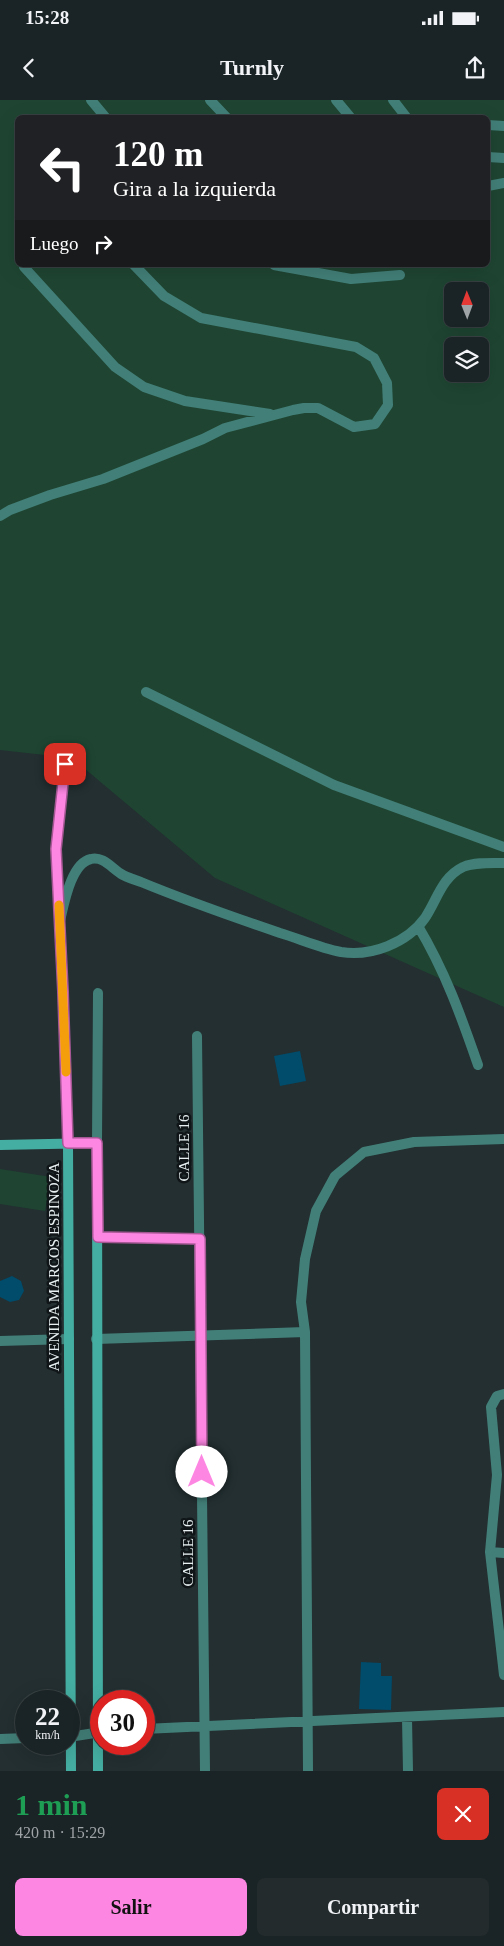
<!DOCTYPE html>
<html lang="es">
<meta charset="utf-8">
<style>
body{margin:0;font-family:"Times New Roman",serif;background:#232b2d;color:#f1f3f6;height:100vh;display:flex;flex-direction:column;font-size:19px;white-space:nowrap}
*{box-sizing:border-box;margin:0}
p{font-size:16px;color:#9fa4a7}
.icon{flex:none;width:28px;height:28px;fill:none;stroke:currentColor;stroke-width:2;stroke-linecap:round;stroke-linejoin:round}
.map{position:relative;height:1671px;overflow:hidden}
.panel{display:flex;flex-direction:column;background:#1a2325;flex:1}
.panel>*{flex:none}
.top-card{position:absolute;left:15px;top:15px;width:475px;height:152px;border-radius:8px;box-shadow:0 5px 20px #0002,0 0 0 1px #384042;background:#202124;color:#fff;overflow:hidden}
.needle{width:32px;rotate:359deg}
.controls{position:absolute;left:444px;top:182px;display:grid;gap:10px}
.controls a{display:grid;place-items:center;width:45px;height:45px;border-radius:8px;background:#1a2325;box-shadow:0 5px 20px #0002,0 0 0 1px #384042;font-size:25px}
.speed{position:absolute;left:15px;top:1590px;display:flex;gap:10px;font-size:25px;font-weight:700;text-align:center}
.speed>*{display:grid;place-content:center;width:65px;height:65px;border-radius:50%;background:#1a2325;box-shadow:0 5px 20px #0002,0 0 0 1px #384042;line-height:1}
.speed small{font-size:12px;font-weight:400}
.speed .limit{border:8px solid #d22;background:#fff;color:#111}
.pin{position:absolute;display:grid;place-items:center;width:42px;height:42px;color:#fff;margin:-21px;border-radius:10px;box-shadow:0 2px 8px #0006}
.me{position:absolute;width:55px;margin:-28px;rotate:0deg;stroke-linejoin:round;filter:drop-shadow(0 0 4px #0008)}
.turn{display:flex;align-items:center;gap:18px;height:105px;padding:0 15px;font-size:22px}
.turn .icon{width:65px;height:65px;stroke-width:2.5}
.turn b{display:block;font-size:35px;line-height:42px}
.then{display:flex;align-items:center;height:48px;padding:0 15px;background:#0003;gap:10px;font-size:19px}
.round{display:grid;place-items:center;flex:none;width:52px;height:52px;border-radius:8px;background:#232b2d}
.head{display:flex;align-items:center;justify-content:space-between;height:85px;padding:0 15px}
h1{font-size:30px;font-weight:800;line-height:38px;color:#1e9e55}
.button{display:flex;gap:10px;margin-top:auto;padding:10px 15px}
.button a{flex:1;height:58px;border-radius:8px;background:#fd86e2;color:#111;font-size:20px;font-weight:800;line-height:58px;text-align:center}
.button a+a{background:#232b2d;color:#f1f3f6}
.status{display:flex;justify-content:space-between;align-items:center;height:35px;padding:0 25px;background:#1a2325;direction:ltr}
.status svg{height:14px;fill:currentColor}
header{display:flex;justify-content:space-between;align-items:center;height:65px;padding:0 15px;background:#1a2325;font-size:22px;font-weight:800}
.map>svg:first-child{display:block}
.green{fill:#1f4532;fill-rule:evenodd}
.building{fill:#014b6b}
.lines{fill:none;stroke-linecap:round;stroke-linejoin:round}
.street{stroke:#427f78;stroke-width:10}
.secondary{stroke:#45aea2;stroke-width:10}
.route-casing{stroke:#a45793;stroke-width:12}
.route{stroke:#fd86e2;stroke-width:9}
.slow{stroke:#f59e0b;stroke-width:9}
.labels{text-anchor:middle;stroke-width:5;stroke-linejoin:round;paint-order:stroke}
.street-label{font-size:15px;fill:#e8f0f1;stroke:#101617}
</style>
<div class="status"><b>15:28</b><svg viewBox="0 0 49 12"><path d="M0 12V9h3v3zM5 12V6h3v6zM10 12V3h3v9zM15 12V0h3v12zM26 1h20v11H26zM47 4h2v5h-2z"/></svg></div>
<header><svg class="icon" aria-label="back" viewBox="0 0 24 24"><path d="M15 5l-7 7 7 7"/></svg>Turnly<svg class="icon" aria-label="share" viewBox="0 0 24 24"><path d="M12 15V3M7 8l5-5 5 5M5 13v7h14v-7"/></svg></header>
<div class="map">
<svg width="504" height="1671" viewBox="0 0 504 1671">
<rect width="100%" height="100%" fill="#232f31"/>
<path class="green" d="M0 0H504V907L215 778 72 658 0 650ZM18 18H488V165H18ZM452 191H480V219H452ZM452 246H480V274H452Z
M0 1069 51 1077 45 1111 0 1104Z"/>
<path class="building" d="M300 951 306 981 280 986 274 956Z
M12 1176 21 1181 24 1191 19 1200 10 1202 0 1197V1181Z
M361 1562 381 1563V1576H392L391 1610 359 1609Z"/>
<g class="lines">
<path class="street" d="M91 0 106 18
M210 0 227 18
M336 0 351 18
M393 0 407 18
M488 25 504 26
M488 57 504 58
M488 86 504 83
M274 165 351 179 400 175
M24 167 115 267 144 287 185 301 270 314
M0 416 10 410 50 395 103 379 203 339 225 328 293 310 304 308H318L354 327 375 324 388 305 387 283 374 258 356 247 201 218 164 196 134 165
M146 592 334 685 504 747
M65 664 56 749 63 892 68 1043
M60 821C64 804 71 763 91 759 104 756 112 769 123 775 129 778 135 780 141 782 187 801 233 817 280 833 300 839 320 848 341 852 371 857 407 843 425 818 437 800 442 777 463 767 475 762 491 763 504 763
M418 826C445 871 461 916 478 965
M197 936 205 1671
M97 1043 98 893
M98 1137 200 1139
M96 1239 305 1232
M0 1241 69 1239
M504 1294 497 1296 491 1307 497 1375 490 1452 504 1575
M490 1452 504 1453
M407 1618 408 1671
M144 1629 504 1612
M69 1637 101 1632
M0 1639 26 1638
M308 1671 305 1232 301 1202 305 1159 316 1111 335 1076 364 1052 414 1042 504 1039"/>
<path class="secondary" d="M68 1043 71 1671
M0 1045 97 1043 98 1671"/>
</g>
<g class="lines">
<defs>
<path id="route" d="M65 664 56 749 63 892 68 1043H97L98 1137 200 1139 202 1372"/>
</defs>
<use href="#route" class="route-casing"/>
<use href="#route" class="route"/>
<path class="slow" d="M59 805 66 972"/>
</g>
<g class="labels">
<g class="street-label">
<text transform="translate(184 1048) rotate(-90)" y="5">CALLE 16</text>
<text transform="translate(54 1167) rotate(-90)" y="5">AVENIDA MARCOS ESPINOZA</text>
<text transform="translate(188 1453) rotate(-90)" y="5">CALLE 16</text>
</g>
</g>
</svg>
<div class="controls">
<a><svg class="needle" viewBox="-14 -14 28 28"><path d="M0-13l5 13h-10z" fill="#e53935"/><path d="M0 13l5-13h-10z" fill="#9fa4a7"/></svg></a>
<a><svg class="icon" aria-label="layers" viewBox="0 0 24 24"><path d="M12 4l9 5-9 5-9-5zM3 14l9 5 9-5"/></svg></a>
</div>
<div class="speed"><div>22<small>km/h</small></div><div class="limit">30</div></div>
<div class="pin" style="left:65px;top:664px;background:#d93025"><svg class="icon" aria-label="arrive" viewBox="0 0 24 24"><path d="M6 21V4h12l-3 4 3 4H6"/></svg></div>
<svg class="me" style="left:202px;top:1372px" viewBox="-20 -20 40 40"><circle r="19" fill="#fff"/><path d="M0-13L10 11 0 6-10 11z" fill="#fd86e2"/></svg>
<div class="top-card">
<div class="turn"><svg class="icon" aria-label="left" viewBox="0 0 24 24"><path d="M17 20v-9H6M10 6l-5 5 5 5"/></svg><div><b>120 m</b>Gira a la izquierda</div></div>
<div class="then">Luego<svg class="icon" aria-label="right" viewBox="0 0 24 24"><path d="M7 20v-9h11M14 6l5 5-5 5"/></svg></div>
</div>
</div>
<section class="panel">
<div class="head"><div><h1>1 min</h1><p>420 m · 15:29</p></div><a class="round" style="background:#d93025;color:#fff"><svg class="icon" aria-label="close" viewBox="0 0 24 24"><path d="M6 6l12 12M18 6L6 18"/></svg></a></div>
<div class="button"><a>Salir</a><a>Compartir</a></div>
</section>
